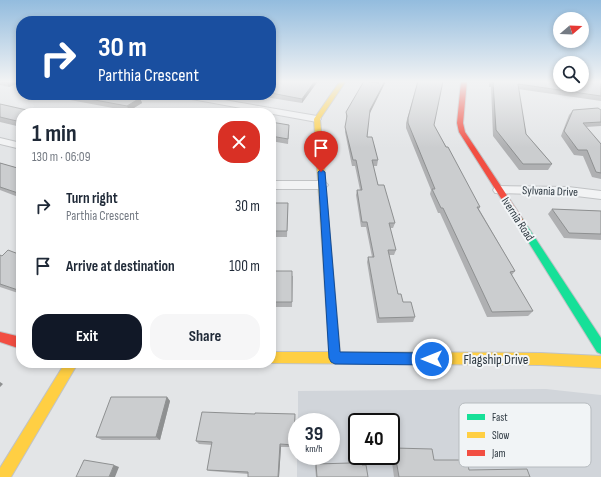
<!DOCTYPE html>
<meta charset="utf-8">
<style>
body{margin:0;font-family:"Sofia Sans Condensed",sans-serif;background:#f6f6f7;color:#1f2937;height:100vh;display:flex;flex-direction:column;font-size:15px;white-space:nowrap}
*{box-sizing:border-box;margin:0}
p{font-size:13px;color:#747a83}
.icon{flex:none;width:22px;height:22px;fill:none;stroke:currentColor;stroke-width:2;stroke-linecap:round;stroke-linejoin:round}
.map{position:relative;flex:1;overflow:hidden}
.sheet{position:absolute;left:16px;top:108px;width:260px;height:260px;display:flex;flex-direction:column;background:#fff;border-radius:16px;box-shadow:0 2px 6px #0003}
.sheet>*{flex:none}
.banner{position:absolute;left:16px;top:16px;width:260px;height:84px;border-radius:16px;box-shadow:0 2px 6px #0003;background:#1a4fa0;color:#fff;overflow:hidden}
.needle{width:26px;rotate:71deg}
.fabs{position:absolute;left:553px;top:12px;display:grid;gap:8px}
.fabs a{display:grid;place-items:center;width:36px;height:36px;border-radius:50%;background:#fff;box-shadow:0 2px 6px #0003;font-size:20px}
.speed{position:absolute;left:288px;top:413px;display:flex;gap:8px;font-size:20px;font-weight:700;text-align:center}
.speed>*{display:grid;place-content:center;width:52px;height:52px;border-radius:50%;background:#fff;box-shadow:0 2px 6px #0003;line-height:1}
.speed small{font-size:10px;font-weight:400}
.speed .limit{border:2px solid #111;border-radius:6px;background:#fff;color:#111}
.pin{position:absolute;display:grid;place-items:center;width:34px;height:34px;color:#fff;margin:-41px -17px;border-radius:50% 50% 50% 0;rotate:-45deg;box-shadow:0 0 4px #0007}
.pin .icon{rotate:45deg}
.me{position:absolute;width:44px;margin:-22px;rotate:270deg;stroke-linejoin:round;filter:drop-shadow(0 0 3px #0008)}
.turn{display:flex;align-items:center;gap:14px;height:84px;padding:0 16px;font-size:18px}
.turn .icon{width:52px;height:52px;stroke-width:2.5}
.turn b{display:block;font-size:28px;line-height:34px}
.round{display:grid;place-items:center;flex:none;width:42px;height:42px;border-radius:16px;background:#f6f6f7}
.summary{display:flex;align-items:center;justify-content:space-between;height:68px;padding:0 16px}
h1{font-size:24px;font-weight:700;line-height:30px}
.cta{display:flex;gap:8px;margin-top:auto;padding:8px 16px}
.cta a{flex:1;height:46px;border-radius:16px;background:#111827;color:#fff;font-size:16px;font-weight:700;line-height:46px;text-align:center}
.cta a+a{background:#f6f6f7;color:#1f2937}
ul{padding:0;list-style:none}
li{display:flex;align-items:center;gap:12px;height:60px;padding:0 16px}
li div{flex:1}
li b{display:block;font-size:15px}
li em{font-style:normal}
.map>svg:first-child{display:block}
.built{fill:#d1d5da;fill-rule:evenodd}
.lines{fill:none;stroke-linecap:round;stroke-linejoin:round}
.street-casing{stroke:#c1c3c5;stroke-width:2}
.fast-casing{stroke:#c1c3c5;stroke-width:2}
.slow-casing{stroke:#c1c3c5;stroke-width:2}
.jam-casing{stroke:#c1c3c5;stroke-width:2}
.street{fill:#f2f3f4;fill-rule:evenodd}
.fast{fill:#16e098;fill-rule:evenodd}
.slow{fill:#ffcf43;fill-rule:evenodd}
.jam{fill:#f24e42;fill-rule:evenodd}
.wall{fill:#afb0b2}
.shaded-wall{fill:#8e9091}
.building{fill:#cbcdcf;stroke:#8e9091}
.route{fill:#1a73e8;stroke:#114b97}
.labels{text-anchor:middle;stroke-width:4;stroke-linejoin:round;paint-order:stroke}
.street-label{font-size:12px;fill:#2b363f;stroke:#f1f4f6}
.near-street-label{font-size:14px;fill:#2b363f;stroke:#f1f4f6}
.key{fill:#f1f4f6;stroke:#b6bbbf;stroke-width:1}
.key-label{font-size:11px;fill:#2b363f}
</style>
<div class="map">
<svg width="601" height="477" viewBox="0 0 601 477">
<rect width="100%" height="100%" fill="#e3e5e7"/>
<path class="built" d="M546 389 601 395V477H297V456H331V422H298V391ZM357 422H391V456H357Z"/>
<g class="lines">
<defs>
<path id="street" d="M177 95H195L317 116 321 119 317 122 181 97Z
M0 138 21 143V149L0 144Z
M271 181H322L326 183 328 185 326 187 322 189H271Z
M499 186 568 187 601 191V199L568 195 495 193 493 190 495 187Z"/>
<path id="fast" d="M519 217 522 218 601 338V354L597 352 516 222 515 220 516 218Z"/>
<path id="slow" d="M340 81H346L320 119 340 352 541 353 601 356V368L541 365 269 363H271V352H329L314 119Z
M65 363H78L11 477H0V468Z"/>
<path id="jam" d="M461 81H467L463 123 465 132 522 218 523 220 522 222H516L459 132 457 123Z
M0 332 21 337V349L0 342Z"/>
</defs>
<use href="#street" class="street-casing"/>
<use href="#fast" class="fast-casing"/>
<use href="#slow" class="slow-casing"/>
<use href="#jam" class="jam-casing"/>
<use href="#street" class="street"/>
<use href="#fast" class="fast"/>
<use href="#slow" class="slow"/>
<use href="#jam" class="jam"/>
</g>
<path class="wall" d="M0 81H21L9 87 0 85Z
M271 81H318L302 103 253 95H271Z
M375 81H386L369 114 367 137 378 160 377 166H373L378 185 395 223 393 228H390L396 250 394 255H389L398 294 403 302 415 317 413 322 377 323 367 262 368 257H372L366 227H361L356 195 357 190H360L355 166H352L345 132 347 120 346 117V112L376 82Z
M418 81 434 125 480 207 479 209 515 271 512 275 533 311 528 316 487 317 440 213H438L430 194 431 190 406 128V123Z
M489 81H601V101L518 89 526 134 552 164 548 170H519L493 136 491 87H489Z
M67 95 140 98 142 103 129 111 70 100Z
M0 104 21 113V127L0 122Z
M573 110H601V126L586 127 601 144V179L592 177 583 156 574 155 561 136 569 115Z
M271 122 289 130 288 144 271 141Z
M0 163 21 169V198L0 190Z
M271 203H288L287 237H271Z
M552 209 601 211V240L564 238 548 214Z
M0 255 2 256 21 255V294L0 287Z
M271 271 293 276 292 307H271Z
M167 397 170 401 160 440H102L96 437Z
M295 417 294 447H281L279 477H248V474L210 471 207 470 212 445 199 444 196 441Z
M350 431 362 465 368 477H316L315 467 316 464 348 463V436Z
M394 448 469 470 530 477H394L391 455V450Z"/>
<path class="shaded-wall" d="M9 81H21V82L9 87 6 82Z
M315 81H318L302 103V99Z
M385 81H386L369 115 370 110Z
M140 98 142 103 129 111 127 106Z
M0 382 3 384 0 387Z
M167 397 170 401 160 440 156 437Z
M280 444 281 447 279 477H278Z
M114 465 119 467 115 477H109Z"/>
<path class="building" d="M0 81H9L6 82Z
M271 81H315L302 99 271 93Z
M364 81 379 83 378 81H385L370 110 367 137H372L378 160H372L378 185H384L395 223H389L396 250H388L398 294H401L403 302H411L415 317 379 318 368 257H374L367 222H362L357 190H362L356 160H353L345 127 347 116 346 112Z
M418 81H443L434 125 446 147H448L480 207H477L515 271 510 272 533 311 492 312 443 208H441L432 189H435L408 123V118Z
M491 81H560V85H582V81H601V96L518 84 526 134 552 164H523L496 130 493 82H491Z
M68 95H126L140 98 127 106Z
M0 104 40 113H21V122L0 117Z
M598 108 601 110V122L583 123 601 144V173L596 172 587 150H578L564 131 573 110Z
M212 111 222 113H210Z
M271 122 289 125 288 139 271 136Z
M0 163 21 169V194L0 187Z
M271 203H288L287 231H271Z
M552 209 601 211V234L569 233Z
M8 250 21 255V288L18 290 0 284V255L2 256Z
M271 271H292V302H271Z
M111 397H167L156 437H96Z
M202 412 255 414V413L295 414 294 445 280 444 278 477H248V472L207 470 212 442 196 441Z
M350 431H357V456H361L362 465H366L368 477H317L316 464 350 463Z
M394 448 432 449 434 460H467L469 470 527 469 530 477H399Z
M84 460 114 465 109 477H76Z"/>
<linearGradient id="sky" x2="0" y2="1"><stop stop-color="#93bcde"/><stop offset="0.55" stop-color="#f2f3f4"/><stop offset="1" stop-color="#f2f3f4" stop-opacity="0"/></linearGradient>
<rect width="601" height="148" fill="url(#sky)"/>
<path class="route" d="M321 169 325 172 340 352 432 353 436 354 438 359 436 363 432 365 335 364 331 362 329 358 318 172Z"/>
<g class="labels">
<g class="street-label">
<text transform="translate(550 191) rotate(2)" y="4">Sylvania Drive</text>
<text transform="translate(518 219) rotate(57)" y="4">Ivernia Road</text>
</g>
<g class="near-street-label">
<text x="496" y="364">Flagship Drive</text>
</g>
</g>
<rect x="459" y="403" width="132" height="64" rx="6" class="key"/>
<rect x="467" y="414" width="18" height="6" fill="#16e098"/>
<rect x="467" y="432" width="18" height="6" fill="#ffcf43"/>
<rect x="467" y="450" width="18" height="6" fill="#f24e42"/>
<g class="key-label">
<text x="492" y="421">Fast</text>
<text x="492" y="439">Slow</text>
<text x="492" y="457">Jam</text>
</g>
</svg>
<div class="fabs">
<a><svg class="needle" viewBox="-14 -14 28 28"><path d="M0-13l5 13h-10z" fill="#e53935"/><path d="M0 13l5-13h-10z" fill="#747a83"/></svg></a>
<a><svg class="icon" aria-label="search" viewBox="0 0 24 24"><circle cx="10" cy="10" r="6"/><path d="M15 15l6 6"/></svg></a>
</div>
<div class="speed"><div>39<small>km/h</small></div><div class="limit">40</div></div>
<div class="pin" style="left:321px;top:172px;background:#d93025"><svg class="icon" aria-label="arrive" viewBox="0 0 24 24"><path d="M6 21V4h12l-3 4 3 4H6"/></svg></div>
<svg class="me" style="left:432px;top:359px" viewBox="-20 -20 40 40"><circle r="17" fill="#1a73e8" stroke="#fff" stroke-width="3"/><path d="M0-11L8 9 0 5-8 9z" fill="#fff"/></svg>
<div class="banner">
<div class="turn"><svg class="icon" aria-label="right" viewBox="0 0 24 24"><path d="M7 20v-9h11M14 6l5 5-5 5"/></svg><div><b>30 m</b>Parthia Crescent</div></div>
</div>
<section class="sheet">
<div class="summary"><div><h1>1 min</h1><p>130 m · 06:09</p></div><a class="round" style="background:#d93025;color:#fff"><svg class="icon" aria-label="close" viewBox="0 0 24 24"><path d="M6 6l12 12M18 6L6 18"/></svg></a></div>
<ul>
<li><svg class="icon" aria-label="right" viewBox="0 0 24 24"><path d="M7 20v-9h11M14 6l5 5-5 5"/></svg><div><b>Turn right</b><p>Parthia Crescent</p></div><em>30 m</em></li>
<li><svg class="icon" aria-label="arrive" viewBox="0 0 24 24"><path d="M6 21V4h12l-3 4 3 4H6"/></svg><div><b>Arrive at destination</b></div><em>100 m</em></li>
</ul>
<div class="cta"><a>Exit</a><a>Share</a></div>
</section>
</div>
